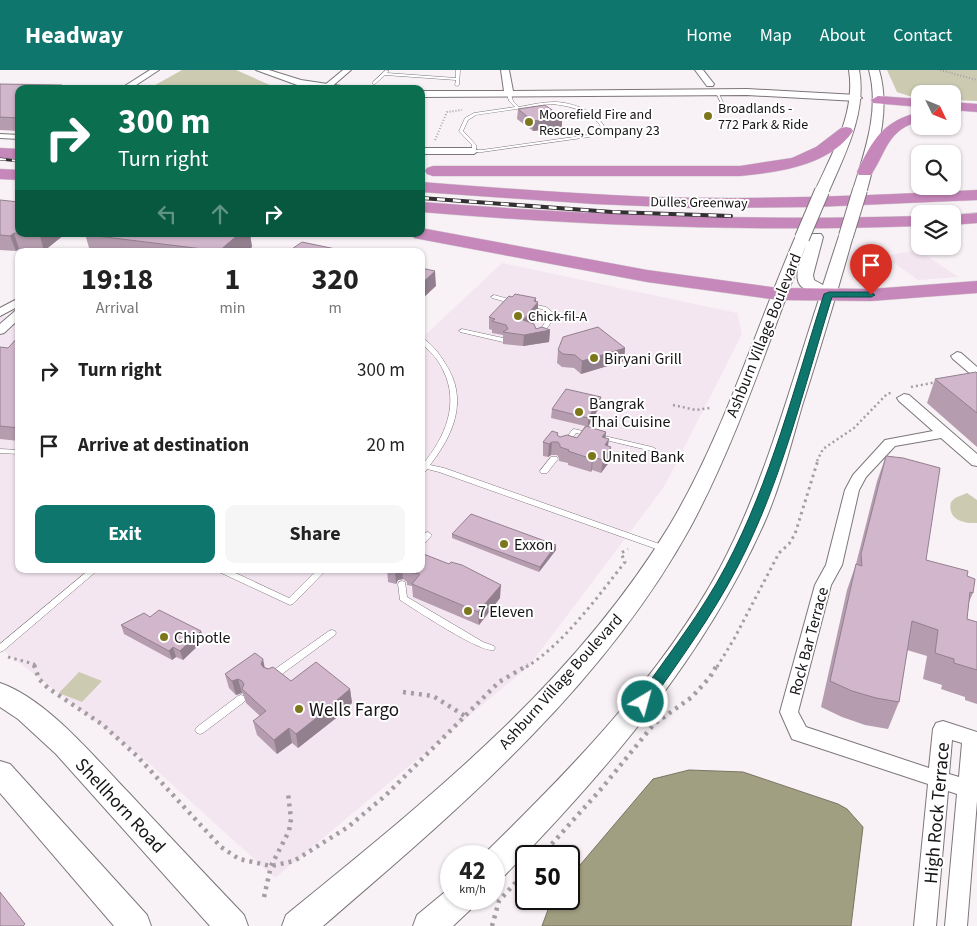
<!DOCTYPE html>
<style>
body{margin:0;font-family:"Source Sans 3",sans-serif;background:#f6f6f6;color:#222;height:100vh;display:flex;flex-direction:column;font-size:19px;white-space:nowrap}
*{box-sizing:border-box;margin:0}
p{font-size:16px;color:#767676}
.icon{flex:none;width:28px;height:28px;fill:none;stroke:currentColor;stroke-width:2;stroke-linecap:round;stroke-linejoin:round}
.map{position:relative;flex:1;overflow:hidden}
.panel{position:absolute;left:15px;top:178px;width:410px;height:325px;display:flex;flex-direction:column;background:#fff;border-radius:10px;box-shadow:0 1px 4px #0004}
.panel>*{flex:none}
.hud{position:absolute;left:15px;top:15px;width:410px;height:152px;border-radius:10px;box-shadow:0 1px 4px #0004;background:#0b6e4f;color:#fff;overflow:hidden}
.needle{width:32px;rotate:133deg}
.tools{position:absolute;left:911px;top:15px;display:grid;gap:10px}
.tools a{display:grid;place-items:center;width:50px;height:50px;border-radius:10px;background:#fff;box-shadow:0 1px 4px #0004;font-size:25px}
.speed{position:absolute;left:440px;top:775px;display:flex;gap:10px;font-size:25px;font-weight:700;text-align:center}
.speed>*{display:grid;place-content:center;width:65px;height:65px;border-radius:50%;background:#fff;box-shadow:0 1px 4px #0004;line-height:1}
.speed small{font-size:12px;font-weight:400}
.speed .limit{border:2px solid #111;border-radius:8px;background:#fff;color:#111}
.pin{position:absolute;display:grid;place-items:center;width:42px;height:42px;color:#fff;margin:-51px -21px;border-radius:50% 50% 50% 0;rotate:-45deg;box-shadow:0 0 5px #0007}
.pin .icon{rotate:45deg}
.me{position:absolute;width:55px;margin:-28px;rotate:37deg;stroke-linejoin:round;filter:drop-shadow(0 0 4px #0008)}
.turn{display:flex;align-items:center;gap:18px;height:105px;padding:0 20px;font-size:22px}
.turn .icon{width:65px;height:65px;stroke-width:2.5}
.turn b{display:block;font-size:35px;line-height:42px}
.lanes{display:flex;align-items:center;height:48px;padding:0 20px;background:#0003;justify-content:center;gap:25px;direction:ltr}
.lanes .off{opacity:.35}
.eta{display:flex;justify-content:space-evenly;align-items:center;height:85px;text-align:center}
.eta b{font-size:30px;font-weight:700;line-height:35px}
.button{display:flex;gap:10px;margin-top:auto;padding:10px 20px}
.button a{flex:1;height:58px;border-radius:10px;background:#0f766e;color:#fff;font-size:20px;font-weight:700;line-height:58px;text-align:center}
.button a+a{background:#f6f6f6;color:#222}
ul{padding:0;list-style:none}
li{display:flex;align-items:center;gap:15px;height:75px;padding:0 20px}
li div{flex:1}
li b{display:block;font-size:19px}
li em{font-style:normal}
header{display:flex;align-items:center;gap:30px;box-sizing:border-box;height:70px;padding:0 25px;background:#0f766e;color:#fff}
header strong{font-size:24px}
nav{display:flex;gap:28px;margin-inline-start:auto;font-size:18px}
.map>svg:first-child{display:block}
.built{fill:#f4e6f1}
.green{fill:#cccbb2}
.water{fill:#a19f81;stroke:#787561}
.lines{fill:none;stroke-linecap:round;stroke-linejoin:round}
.service-casing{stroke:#7c767b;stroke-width:1}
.minor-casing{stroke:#7c767b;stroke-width:2}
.tertiary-casing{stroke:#7c767b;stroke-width:2}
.secondary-casing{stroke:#7c767b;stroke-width:2}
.motorway-casing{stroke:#d1d0d0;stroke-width:1}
.path-far3{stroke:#a49ea2;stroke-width:2;stroke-dasharray:1 2;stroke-linecap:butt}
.path-far2{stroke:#a49ea2;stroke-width:2.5;stroke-dasharray:2 3;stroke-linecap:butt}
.path-far1{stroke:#a49ea2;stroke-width:3;stroke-dasharray:2.5 4;stroke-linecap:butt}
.path{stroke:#a49ea2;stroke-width:4.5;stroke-dasharray:3 5;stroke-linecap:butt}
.service{fill:#fff;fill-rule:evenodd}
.minor{fill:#fff;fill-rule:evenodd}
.tertiary{fill:#fff;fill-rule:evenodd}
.secondary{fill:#fff;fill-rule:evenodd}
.motorway{fill:#c687ba;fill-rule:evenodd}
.rail-far1-casing{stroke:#333032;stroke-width:3}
.rail-casing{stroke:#333032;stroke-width:4}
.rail-far1{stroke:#fff;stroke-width:2;stroke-dasharray:6;stroke-linecap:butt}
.rail{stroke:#fff;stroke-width:2.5;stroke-dasharray:8;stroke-linecap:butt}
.secondary-bridge-casing{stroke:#7c767b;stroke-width:16;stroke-linecap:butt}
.secondary-bridge{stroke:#fff;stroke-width:14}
.wall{fill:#b59daf}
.shaded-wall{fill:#93808f}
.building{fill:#d2b7cc;stroke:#93808f}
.route{fill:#0f766e;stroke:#0a4d48}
.poi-dot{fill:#7d771c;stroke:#fff;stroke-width:2}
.labels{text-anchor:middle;stroke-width:4;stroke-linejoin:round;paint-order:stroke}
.far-poi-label{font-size:14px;fill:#171416;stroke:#fff;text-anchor:start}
.far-street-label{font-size:14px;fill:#171416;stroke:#fff}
.street-label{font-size:16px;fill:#171416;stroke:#fff}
.poi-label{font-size:16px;fill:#171416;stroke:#fff;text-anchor:start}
.near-poi-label{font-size:19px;fill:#171416;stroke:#fff;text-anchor:start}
.near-street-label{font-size:19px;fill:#171416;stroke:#fff}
</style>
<header>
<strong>Headway</strong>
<nav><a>Home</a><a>Map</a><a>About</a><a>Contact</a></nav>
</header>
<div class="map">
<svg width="977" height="856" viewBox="0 0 977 856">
<rect width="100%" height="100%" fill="#f8f1f6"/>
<path class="built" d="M918 180 958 207 918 210 884 186Z
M502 193 737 243 742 264 664 417 529 596 275 808 142 687 0 578V246L19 247V499H421V269Z"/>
<path class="green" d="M182 0H236L279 19H148Z
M887 0H977V31L953 30 952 24H920V27L909 26 897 22Z
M967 423 977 430V453C963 454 947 449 951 432L955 428Z
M79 602 102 611 82 632 59 623Z"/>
<path class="water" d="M689 700 743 702 838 734 847 739 863 757 851 856H542L552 829H569V808L653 709Z"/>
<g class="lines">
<defs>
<path id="service" d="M386 0 389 1 387 3 456 8V0H460L459 15 457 16 455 15 456 10 385 5 375 14H373V12Z
M715 21 718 22 727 40 724 39Z
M509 23 511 24 513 31 519 37C530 35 542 32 554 32 572 32 599 42 606 60L589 67 482 82H472V75L459 61 465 48 474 43 515 37 509 31 507 24ZM551 34C568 35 595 42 602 59L588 65 482 80H476V75L463 61 468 50 476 45Z
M494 225 516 231 517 232 514 234 492 228 491 227Z
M528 233 546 237 556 245 541 267 539 268 536 266 550 245 542 239 526 236V234Z
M462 259 503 268 506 270 503 272 460 262 459 261Z
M421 267C431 273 439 283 445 293 469 329 454 364 430 395L444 398 668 477 669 479 668 481H662L439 402 427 399 426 401H421V394H423C445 367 460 334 443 300 438 289 430 281 421 273Z
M574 359 652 377 656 379 652 381 576 363 567 375H563L562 374 563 373 572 360Z
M0 379 19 380V384L0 383Z
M551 387H557L558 389 547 403H541L540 401Z
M428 462 432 465 424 474 421 475V467L425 463Z
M90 499H99L3 581 0 582V574Z
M216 499H227L289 528 318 499H327L293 534 290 535 217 501Z
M402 511 405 512 407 527 483 572 494 576 495 578 494 580C480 583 416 540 400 530L398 514 399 512Z
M332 560 335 561 336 563 335 565 274 610 271 611 268 610 266 607 268 604 329 561Z
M241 625 244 626 246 629 244 632 203 663 200 664 197 663 195 660 197 657 238 626Z"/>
<path id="minor" d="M150 0H159L130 19H120Z
M343 0H351L329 19H320Z
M695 0H703L714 14 713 16H707Z
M0 64 19 65V69L0 68Z
M421 78H474L478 81 474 84H421Z
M19 228V236L0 246V238Z
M19 240V249L4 263 0 264V254L15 241Z
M957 282 961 283 977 297V307L973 306 953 289 951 286Z
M904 324 909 325 977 384V396L972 395 941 368 895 376 866 407 859 420 842 495 831 515 798 642 806 657 929 698 933 659 936 653 943 651 977 662V731L967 856H945L957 724 948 721 936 856H914L928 714 792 669 780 642 815 515 826 495 845 420 853 405 885 370 933 361 899 331 897 328ZM952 670 962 673 959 707 949 704Z"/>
<path id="tertiary" d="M256 0H269L301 10 341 16 345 19H320L300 16Z
M501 0H509L513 21 747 19 857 25 862 28 857 31 747 25 421 27V21H504Z"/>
<path id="secondary" d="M849 0H859C867 42 845 84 829 121L822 125 815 121C832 84 856 42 849 0Z
M869 0H879C891 40 877 81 867 120L860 124 853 120C865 81 880 40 869 0Z
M846 162 851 163 853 166C837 223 820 279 802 336 791 374 781 414 765 451 705 587 608 699 505 805L494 809V786H482L483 785C571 699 661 607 720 498 765 413 790 317 820 226 814 223 807 220 802 217 791 208 803 185 806 175 769 269 739 366 691 456 603 617 460 738 323 856H282L286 845C427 730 572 615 668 458 722 369 754 263 795 168L797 165 802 164 809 167 811 164H821L823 167 813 205 814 210 823 215 839 166 841 163Z
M0 613C47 629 95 688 129 723 167 764 205 804 244 845L248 856H210L56 684 18 649 0 637Z
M0 691 10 694 147 845 151 856H114L0 723Z
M451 817V829H475L470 840 453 856H413L417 845Z"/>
<path id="motorway" d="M878 26 920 29V37L873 33 871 30Z
M952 32 977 34V42L952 40Z
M920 42V51C887 60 887 81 871 105H859L857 102C873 69 883 51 920 42Z
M846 57 851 58 853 61C829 96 779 102 740 106H433L427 104 425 101 427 98 433 96H740L792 88 816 77 841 58Z
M0 78 19 79V89L0 88Z
M0 99 19 100V110L0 109Z
M421 112C498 118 575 124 652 127 760 130 869 126 977 120V130L815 137 693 138 594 134 421 122Z
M421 132C588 145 753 151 920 146V156C753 162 588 156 421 142Z
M977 143V153L952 155V145Z
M421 158 647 200 778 218 871 219 977 211V223L871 231 778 230 647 212 414 168 412 164H421Z"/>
</defs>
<use href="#service" class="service-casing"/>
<use href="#minor" class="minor-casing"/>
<use href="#tertiary" class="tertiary-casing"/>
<use href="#secondary" class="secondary-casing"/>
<use href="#motorway" class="motorway-casing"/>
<path class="path-far3" d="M940 0 977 10
M435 70 447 42 462 40"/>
<path class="path-far2" d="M911 317 937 312
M673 335 696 340 710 338
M817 391 823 379 854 358 887 324 893 322"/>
<path class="path-far1" d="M8 587 34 594 35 597
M526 597C562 576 599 525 625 492L621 483 628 479
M717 597 734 569 779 483 789 474 795 464 818 390"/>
<path class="path" d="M34 595 39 609 48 618 103 655 137 686 221 777 239 789 271 796 294 791 348 757 386 725 499 612 528 595
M403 622 433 626 465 646
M541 786 602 718 654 654 692 627 710 607 717 595
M264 827 271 796 289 761 291 749 288 723
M492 856 499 831 526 801"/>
<use href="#service" class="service"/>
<use href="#minor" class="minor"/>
<use href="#tertiary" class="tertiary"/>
<use href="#secondary" class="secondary"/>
<use href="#motorway" class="motorway"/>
<defs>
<path id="rail-far1" d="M0 89 19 91"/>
<path id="rail" d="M421 128 612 142 731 146"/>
</defs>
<use href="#rail-far1" class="rail-far1-casing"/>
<use href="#rail" class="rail-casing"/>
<use href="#rail-far1" class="rail-far1"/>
<use href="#rail" class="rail"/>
<defs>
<path id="secondary-bridge" d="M846 166 860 120
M802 168 822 121"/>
</defs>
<use href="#secondary-bridge" class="secondary-bridge-casing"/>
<use href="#secondary-bridge" class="secondary-bridge"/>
</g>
<path class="wall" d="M0 14 62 15V17L19 19V61L0 60Z
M518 39 562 47V57L533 61 517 49Z
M0 130 65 164 44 181 19 179 16 181 0 180Z
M85 164H250L252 177 247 181H90Z
M536 232 538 244 530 253 536 259 550 260 549 272 523 276 503 274V265L492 263V260L489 259V247Z
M19 266V371L0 369V277L8 278Z
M625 278 624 291 581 304 574 298 562 297 557 293 558 280Z
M977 303V377L927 333 935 309Z
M601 327 600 336 588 357 606 368 608 376 610 391 601 403 592 400 591 402 568 395V393L559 391V388L557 385H551L548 387 543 386V372L558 363V366L560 367 577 368 585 356 551 348 552 339Z
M886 386 926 490 967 506 973 523 969 532 967 549 977 552V634L965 630V627L941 619 942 615 923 609 927 586 907 580 899 632 888 659 865 655 842 647 821 637 847 520 856 494 877 411Z
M452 464 556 475V480L539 502 452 468Z
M421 483 500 528 479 555 413 527 412 516 407 515V512L403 509 398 510 396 514 388 512 387 499H421Z
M150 547 201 561 204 570 183 590 176 587 172 590 124 564 121 555Z
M265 597 291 611 350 619 352 633 340 643V645L298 678 292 673 277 684 257 665 253 651 260 646 246 633 243 624 242 623 236 625 229 618 225 604Z"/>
<path class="shaded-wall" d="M562 47V57L533 61V51Z
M14 163 19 179 16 181 10 166Z
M42 164H65L44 181 40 166Z
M239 164H250L252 177 247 181H219Z
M435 201 436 216 421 230V214Z
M536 228V235L538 232V244L522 261 523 250Z
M550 260 549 272 523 276 524 265Z
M625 278 624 291 581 304 582 291Z
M601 327 600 336 588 357V348Z
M606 362 605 375 609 369 607 383 602 367Z
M552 372 551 385 548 387 549 374Z
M611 377 610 391 601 403 603 390Z
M593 387 592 400 591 402 592 389Z
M556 475V480L539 502 540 497Z
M396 499H402L403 509 398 510 396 514 395 500Z
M501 515 500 528 479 555 478 542Z
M201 561 204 570 183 590 180 581Z
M173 577 176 587 172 590 169 581Z
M263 589 266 603 261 594Z
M238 609 242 623 236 625 232 611Z
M350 619 352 633 340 643V645L298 678 296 664Z
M289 658 292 673 277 684 274 670Z"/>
<path class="building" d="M0 14 62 15 60 17H63L61 19H19V48L0 47Z
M545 35 562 47 533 51 518 39Z
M0 130 19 132V164H42L40 166 14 163 10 166 0 165Z
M93 164H239L219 181 97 166 99 165Z
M302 172 345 181H289Z
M421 198 435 201 421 214Z
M515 224 536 228 534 231 538 232 523 250 534 254 536 259 542 257 550 260 524 265 503 262 508 259 506 255 492 251 495 249 489 247 509 226 512 227Z
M598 257 625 278 582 291 575 285 563 284 558 280 563 267Z
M19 266V358L0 356V277L8 278Z
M976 302 977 303V343L935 309Z
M566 319 601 327 588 348 552 339Z
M586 356 606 362 602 367 609 369 605 375 611 377 603 390 593 387 592 389 568 381 569 380 560 377V375L558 372H552L549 374 543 372 552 361 558 363 557 365 560 367 567 365 577 368Z
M886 386 903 388 940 398 926 490 968 501 967 506 975 509 973 523 970 522 967 549 977 552V600L954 593V589L935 583 938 560 912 551 899 632 876 628 852 621 830 611 856 494 862 496 861 484Z
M471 444 556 475 540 497 452 464Z
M421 483 449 494 451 492 462 495 501 515 478 542 412 514 420 504 406 502V499H421Z
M159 540 201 561 180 581 173 577 169 581 121 555 144 543 150 547Z
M255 583 263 589 261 594 263 597 268 599 273 597 291 611 316 592 350 619 337 630 338 631 296 664 289 658 274 670 253 651 266 641 242 619 244 614 242 611 238 609 232 611 225 604Z
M0 822 25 854 23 856H0Z"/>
<path class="route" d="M829 222H871L875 225 871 227H832C804 317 782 411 738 496 713 545 679 591 648 636L643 638 638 636 635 632 638 628C668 585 702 542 726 496 771 411 795 315 824 224Z"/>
<g class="poi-dot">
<circle cx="708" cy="46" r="5"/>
<circle cx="529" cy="52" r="5"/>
<circle cx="518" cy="246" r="5"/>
<circle cx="594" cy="288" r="5"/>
<circle cx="579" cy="342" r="5"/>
<circle cx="592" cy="386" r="5"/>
<circle cx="504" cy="474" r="5"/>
<circle cx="468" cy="541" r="5"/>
<circle cx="164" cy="567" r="5"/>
<circle cx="299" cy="639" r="5"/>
</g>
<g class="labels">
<g class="far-poi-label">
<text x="718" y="43">Broadlands -<tspan x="718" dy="16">772 Park &amp; Ride</tspan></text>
<text x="539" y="49">Moorefield Fire and<tspan x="539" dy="16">Rescue, Company 23</tspan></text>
<text x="528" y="251">Chick-fil-A</text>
</g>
<g class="far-street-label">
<text transform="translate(699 132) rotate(1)" y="5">Dulles Greenway</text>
</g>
<g class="street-label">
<text transform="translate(763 265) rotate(-68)" y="6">Ashburn Village Boulevard</text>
<text transform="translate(808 571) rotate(-75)" y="6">Rock Bar Terrace</text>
<text transform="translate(560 611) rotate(-48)" y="6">Ashburn Village Boulevard</text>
</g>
<g class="poi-label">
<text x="604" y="294">Biryani Grill</text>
<text x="589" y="339">Bangrak<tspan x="589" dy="18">Thai Cuisine</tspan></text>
<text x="602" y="392">United Bank</text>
<text x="514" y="480">Exxon</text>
<text x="478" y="547">7 Eleven</text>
<text x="174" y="573">Chipotle</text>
</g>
<g class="near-poi-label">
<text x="309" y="646">Wells Fargo</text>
</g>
<g class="near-street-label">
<text transform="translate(121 735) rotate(47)" y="7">Shellhorn Road</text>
<text transform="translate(936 743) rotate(-85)" y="7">High Rock Terrace</text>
</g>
</g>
</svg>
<div class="tools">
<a><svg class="needle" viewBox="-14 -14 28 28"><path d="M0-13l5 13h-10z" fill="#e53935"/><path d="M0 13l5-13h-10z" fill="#767676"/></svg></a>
<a><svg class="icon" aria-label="search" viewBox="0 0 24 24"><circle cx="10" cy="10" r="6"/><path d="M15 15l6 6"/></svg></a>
<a><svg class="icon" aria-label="layers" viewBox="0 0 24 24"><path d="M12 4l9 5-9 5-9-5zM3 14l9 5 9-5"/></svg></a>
</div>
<div class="speed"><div>42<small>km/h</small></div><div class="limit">50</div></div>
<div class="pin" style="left:871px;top:225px;background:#d93025"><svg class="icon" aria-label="arrive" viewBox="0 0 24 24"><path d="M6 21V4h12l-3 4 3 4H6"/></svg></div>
<svg class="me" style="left:643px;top:632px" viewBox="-20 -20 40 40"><circle r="17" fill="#0f766e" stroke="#fff" stroke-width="3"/><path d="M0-11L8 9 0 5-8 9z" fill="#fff"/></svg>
<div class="hud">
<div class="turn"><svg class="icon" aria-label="right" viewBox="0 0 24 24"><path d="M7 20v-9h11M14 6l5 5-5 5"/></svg><div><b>300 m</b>Turn right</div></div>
<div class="lanes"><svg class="icon off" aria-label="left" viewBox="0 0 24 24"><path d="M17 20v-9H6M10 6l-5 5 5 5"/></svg><svg class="icon off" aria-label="ahead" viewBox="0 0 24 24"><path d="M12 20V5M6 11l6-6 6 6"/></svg><svg class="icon" aria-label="right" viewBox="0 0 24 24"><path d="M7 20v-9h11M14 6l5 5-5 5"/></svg></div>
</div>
<section class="panel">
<div class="eta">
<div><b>19:18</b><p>Arrival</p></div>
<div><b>1</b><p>min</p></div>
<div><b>320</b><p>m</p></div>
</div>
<ul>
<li><svg class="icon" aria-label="right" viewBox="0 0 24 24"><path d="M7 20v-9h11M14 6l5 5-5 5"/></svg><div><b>Turn right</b></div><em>300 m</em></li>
<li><svg class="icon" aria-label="arrive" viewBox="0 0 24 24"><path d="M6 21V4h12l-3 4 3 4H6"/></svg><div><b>Arrive at destination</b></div><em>20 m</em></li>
</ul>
<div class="button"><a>Exit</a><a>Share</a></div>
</section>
</div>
